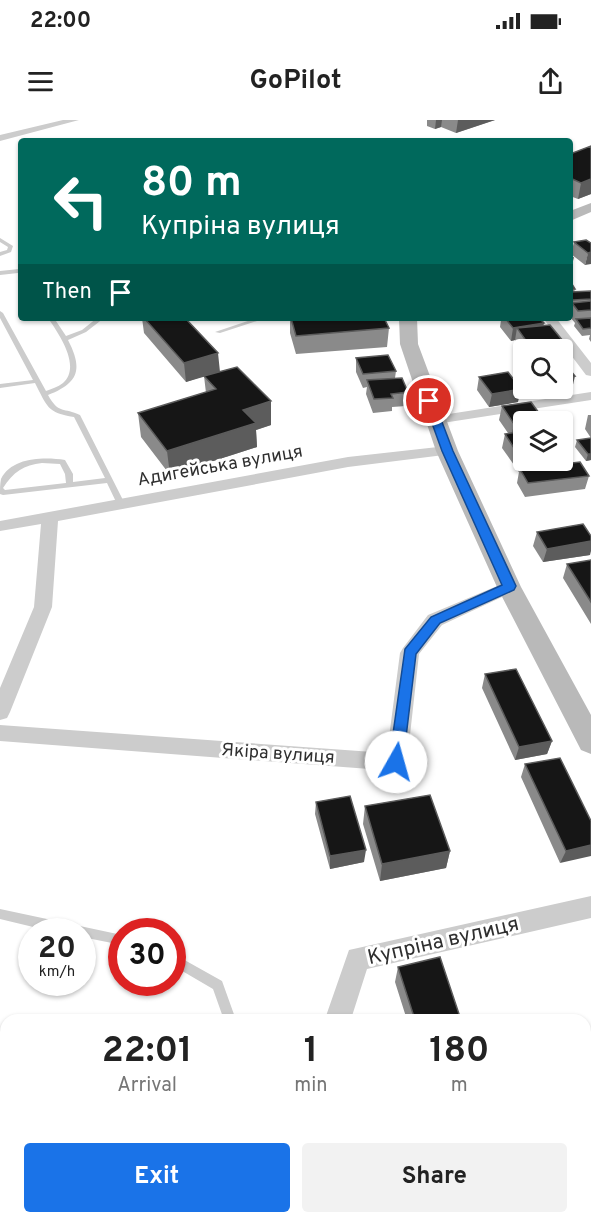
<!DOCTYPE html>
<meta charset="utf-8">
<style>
body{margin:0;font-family:Overpass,sans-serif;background:#f2f2f2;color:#222;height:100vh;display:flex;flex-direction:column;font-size:22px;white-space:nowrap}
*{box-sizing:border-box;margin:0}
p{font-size:20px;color:#767676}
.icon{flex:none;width:33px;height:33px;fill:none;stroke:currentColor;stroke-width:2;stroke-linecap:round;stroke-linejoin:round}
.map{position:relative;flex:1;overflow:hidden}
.side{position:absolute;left:0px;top:894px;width:591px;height:210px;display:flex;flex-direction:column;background:#fff;border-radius:18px 18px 0 0;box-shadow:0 2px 4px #0004}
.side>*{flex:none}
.hud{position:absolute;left:18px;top:18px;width:555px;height:183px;border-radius:6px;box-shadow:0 2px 4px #0004;background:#00695c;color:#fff;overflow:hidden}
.tools{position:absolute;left:513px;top:219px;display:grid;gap:12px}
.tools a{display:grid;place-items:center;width:60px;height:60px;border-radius:6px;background:#fff;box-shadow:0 2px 4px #0004;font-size:30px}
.speed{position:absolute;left:18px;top:798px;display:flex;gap:12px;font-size:30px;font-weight:700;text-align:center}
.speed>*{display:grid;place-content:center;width:78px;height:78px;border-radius:50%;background:#fff;box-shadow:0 2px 4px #0004;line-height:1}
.speed small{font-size:15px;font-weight:400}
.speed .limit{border:9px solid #d22;background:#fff;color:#111}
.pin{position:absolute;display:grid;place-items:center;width:51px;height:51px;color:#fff;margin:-26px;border:3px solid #fff;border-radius:50%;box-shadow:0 2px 6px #0007}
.me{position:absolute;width:66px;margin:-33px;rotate:7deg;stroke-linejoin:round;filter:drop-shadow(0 0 4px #0008)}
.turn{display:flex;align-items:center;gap:21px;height:126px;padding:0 24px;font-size:27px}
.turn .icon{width:78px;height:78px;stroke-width:2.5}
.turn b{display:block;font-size:42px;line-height:51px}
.then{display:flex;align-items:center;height:57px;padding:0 24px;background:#0003;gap:12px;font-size:22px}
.eta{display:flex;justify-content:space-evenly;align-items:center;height:102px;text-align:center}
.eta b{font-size:36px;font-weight:700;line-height:42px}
.cta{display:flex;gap:12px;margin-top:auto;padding:12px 24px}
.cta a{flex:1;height:69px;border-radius:6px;background:#1a73e8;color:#fff;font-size:24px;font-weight:700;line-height:69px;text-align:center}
.cta a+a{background:#f2f2f2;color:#222}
.status{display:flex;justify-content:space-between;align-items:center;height:42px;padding:0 30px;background:#fff;direction:ltr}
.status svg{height:16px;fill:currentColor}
header{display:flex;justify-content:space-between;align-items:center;height:78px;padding:0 24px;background:#fff;font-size:27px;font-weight:700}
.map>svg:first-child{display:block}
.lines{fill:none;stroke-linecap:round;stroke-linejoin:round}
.service{fill:#ccc;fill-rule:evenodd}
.minor{fill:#ccc;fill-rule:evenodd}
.secondary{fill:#b9b9b9;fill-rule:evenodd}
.wall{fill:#8a8a8a}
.shaded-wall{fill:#5c5c5c}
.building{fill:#161616;stroke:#5c5c5c;stroke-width:1.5}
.route{fill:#1a73e8;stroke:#114b97;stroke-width:1.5}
.labels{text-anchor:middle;stroke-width:6;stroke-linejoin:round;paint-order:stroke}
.street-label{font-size:18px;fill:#2f2f2f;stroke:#fff}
.near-street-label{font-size:21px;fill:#2f2f2f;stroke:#fff}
</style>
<div class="status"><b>22:00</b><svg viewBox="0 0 49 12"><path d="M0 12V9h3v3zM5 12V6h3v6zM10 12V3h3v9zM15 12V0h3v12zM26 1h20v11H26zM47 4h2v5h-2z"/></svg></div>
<header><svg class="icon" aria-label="menu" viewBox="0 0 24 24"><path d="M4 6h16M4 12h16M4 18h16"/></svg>GoPilot<svg class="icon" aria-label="share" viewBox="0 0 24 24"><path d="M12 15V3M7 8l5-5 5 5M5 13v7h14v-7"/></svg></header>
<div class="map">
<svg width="591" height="1104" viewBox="0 0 591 1104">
<rect width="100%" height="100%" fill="#fff"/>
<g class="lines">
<path class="service" d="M0 118 13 126 11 132 0 136V132L7 130 8 127 0 122Z
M19 149 21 150V155L18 153 0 155V151Z
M0 191 3 193 46 271C51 269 58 267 63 263 82 246 58 213 48 198H54L66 216 82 210 97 198H104L86 212 68 220C83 249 79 263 48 275 59 295 64 287 80 295L125 384 124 386H118L107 363 3 375 0 374C0 369 0 364 1 359 12 337 44 337 65 340L73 354V362L105 358 74 297C47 293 47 286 35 263L0 268V264L33 260 0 198ZM42 343 60 344 65 354 66 363 5 370 3 368C13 352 24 345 42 343Z
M257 198H266L220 213 215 212Z
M0 789 122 815V825L82 817V812H54L0 799Z
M172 833 222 861 236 900H224L213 869 172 845Z
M233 1098H247L245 1104H231Z"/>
<path class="minor" d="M63 0H79L0 21V15Z
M543 198H556L591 243V256L586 255Z
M591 272V280L436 304 429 300 436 296Z
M447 326 455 331 452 334 348 347 58 401 52 487 10 592 7 598 0 600V568L34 487 41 404 0 411V401L348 337Z
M509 461 515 463 518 467 515 471 442 505 419 534 407 642 403 648 396 651 0 621V605L387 633 400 533 403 528 428 495Z
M591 776V798L367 849 352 896 353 900H327L326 896 349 830Z
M373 1098H403L404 1104H374Z"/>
<path class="secondary" d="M591 83V92L570 101V91Z
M399 198H417L418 224 458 331 521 467 591 595V634L581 630 497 467 436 331 400 224Z"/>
</g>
<path class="wall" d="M427 0H495L456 13 441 7 435 9 427 6Z
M591 26V74L578 79 570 76V34Z
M574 122 591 123 585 145 571 134Z
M570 161 575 169 574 172 591 171V222L589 219 590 215 582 216 574 206 575 203 570 197Z
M142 198H185L220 252 271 305 256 310 257 327 170 355 141 317 138 293 206 273 204 256 186 262 144 213Z
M290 198H384L389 208 387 227 296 234 290 213Z
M496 198H539L544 203 543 205 561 230H524V234L515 221V220L511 221 500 207 501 200H498Z
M356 238 396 251 395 258 408 272 406 286 392 287V291L373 293 366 274 367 267 363 268 356 252Z
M479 257 518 282 489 287 477 270Z
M531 282 524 340H556L554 345 589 356 585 369 525 377 517 363 519 352 502 328 505 314 508 313 499 300 502 286Z
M588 295H591V318L585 309Z
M591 318V340L586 341 575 327 577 320Z
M537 412 590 435 543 442 533 426Z
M591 440V504L563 458 567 444Z
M485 554 552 621 547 634 515 640 482 568Z
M525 644 591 701 560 743 521 657Z
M316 682 364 742 330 749 315 694Z
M365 686 450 731 446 748 380 761 363 704Z
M398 847 461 900H407L395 862Z
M458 1098H526L528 1104H460Z"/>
<path class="shaded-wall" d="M436 0H442L441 7 435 9Z
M458 0H495L456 13Z
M591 59V74L578 79 581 63Z
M591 132V144L585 145 588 133Z
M574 137 571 149 570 150V138Z
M544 203 541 216 517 208 515 220 511 221 513 208Z
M563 221 561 230H528L529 225Z
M218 233 220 252 186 262 184 243Z
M575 256 572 269 554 271 555 268H562V257Z
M521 269 518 282 489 287 492 274Z
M271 281V305L256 310 257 327 170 355 167 331 243 290Z
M524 303V316L511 318 514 304Z
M588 334H591V340L586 341Z
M521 339H524V340H556L554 347 520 349 518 352Z
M591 421V431L590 435 543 442 547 429Z
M552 621 547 634 515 640 519 627Z
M591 725V736L560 743 566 731Z
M366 730 364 742 330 749V736Z
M450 731 446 748 380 761 382 744Z
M145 1098H156L154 1104H144Z"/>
<path class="building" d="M591 26V59L581 63 570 58V34Z
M586 120 591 123V132L588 133 574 122Z
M570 161 575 169H570Z
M591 171V179L573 180 570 176V172Z
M591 181V190L578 191 572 183Z
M144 198H185L218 233 184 243Z
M291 198H384L389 208 296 216Z
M505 198H539L544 203 513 208Z
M591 198V208L583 209 576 199Z
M550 205 563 221 529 225 517 208Z
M388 235 396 251 363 254 356 238Z
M562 240 575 256 562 257Z
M237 247 271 281 243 290 256 303 167 331 138 293 216 269 204 256Z
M508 252 521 269 492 274 479 257Z
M402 258 408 272 391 274 393 278 374 279 367 260Z
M531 282 544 300 524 302V303L514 304 502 286Z
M524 311V339H521L505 314Z
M591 318V334H588L577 320Z
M580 342 589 356 528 363 520 349Z
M583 404 591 416V421L547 429 537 412Z
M591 440V482L567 444Z
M516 549 552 621 519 627 485 554Z
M560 638 591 701V725L566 731 525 644Z
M430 675 450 731 382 744 365 686Z
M350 676 366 730 330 736 316 682Z
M440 837 461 900H415L398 847Z
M0 949 6 951V1098H145L144 1104H0Z
M467 1098H526L528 1104H469Z"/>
<path class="route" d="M429 278 434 281 453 331 516 466 514 470 440 503 416 534 403 642 401 647H391L389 642 405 529 431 497 502 465 442 331 424 281Z"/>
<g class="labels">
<g class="street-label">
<text transform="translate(220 345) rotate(-10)" y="6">Адигейська вулиця</text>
<text transform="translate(278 633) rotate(4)" y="6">Якіра вулиця</text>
</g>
<g class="near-street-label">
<text transform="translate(443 820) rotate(-13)" y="7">Купріна вулиця</text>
</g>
</g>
</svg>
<div class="tools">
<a><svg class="icon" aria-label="search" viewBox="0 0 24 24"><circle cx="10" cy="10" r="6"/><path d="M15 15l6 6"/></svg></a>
<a><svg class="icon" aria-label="layers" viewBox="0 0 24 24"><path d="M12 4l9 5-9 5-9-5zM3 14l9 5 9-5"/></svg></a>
</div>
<div class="speed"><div>20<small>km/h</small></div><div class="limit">30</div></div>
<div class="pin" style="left:429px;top:281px;background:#d93025"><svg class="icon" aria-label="arrive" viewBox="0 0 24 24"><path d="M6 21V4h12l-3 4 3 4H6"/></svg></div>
<svg class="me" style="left:396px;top:642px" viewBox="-20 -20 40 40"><circle r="19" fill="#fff"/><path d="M0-13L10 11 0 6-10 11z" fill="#1a73e8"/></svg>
<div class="hud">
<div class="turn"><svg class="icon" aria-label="left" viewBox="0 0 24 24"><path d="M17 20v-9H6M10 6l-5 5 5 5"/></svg><div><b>80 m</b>Купріна вулиця</div></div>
<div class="then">Then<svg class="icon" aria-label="arrive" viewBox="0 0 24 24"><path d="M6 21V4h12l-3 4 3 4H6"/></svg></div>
</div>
<section class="side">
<div class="eta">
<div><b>22:01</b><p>Arrival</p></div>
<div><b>1</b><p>min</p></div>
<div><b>180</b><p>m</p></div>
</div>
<div class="cta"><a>Exit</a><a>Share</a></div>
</section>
</div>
